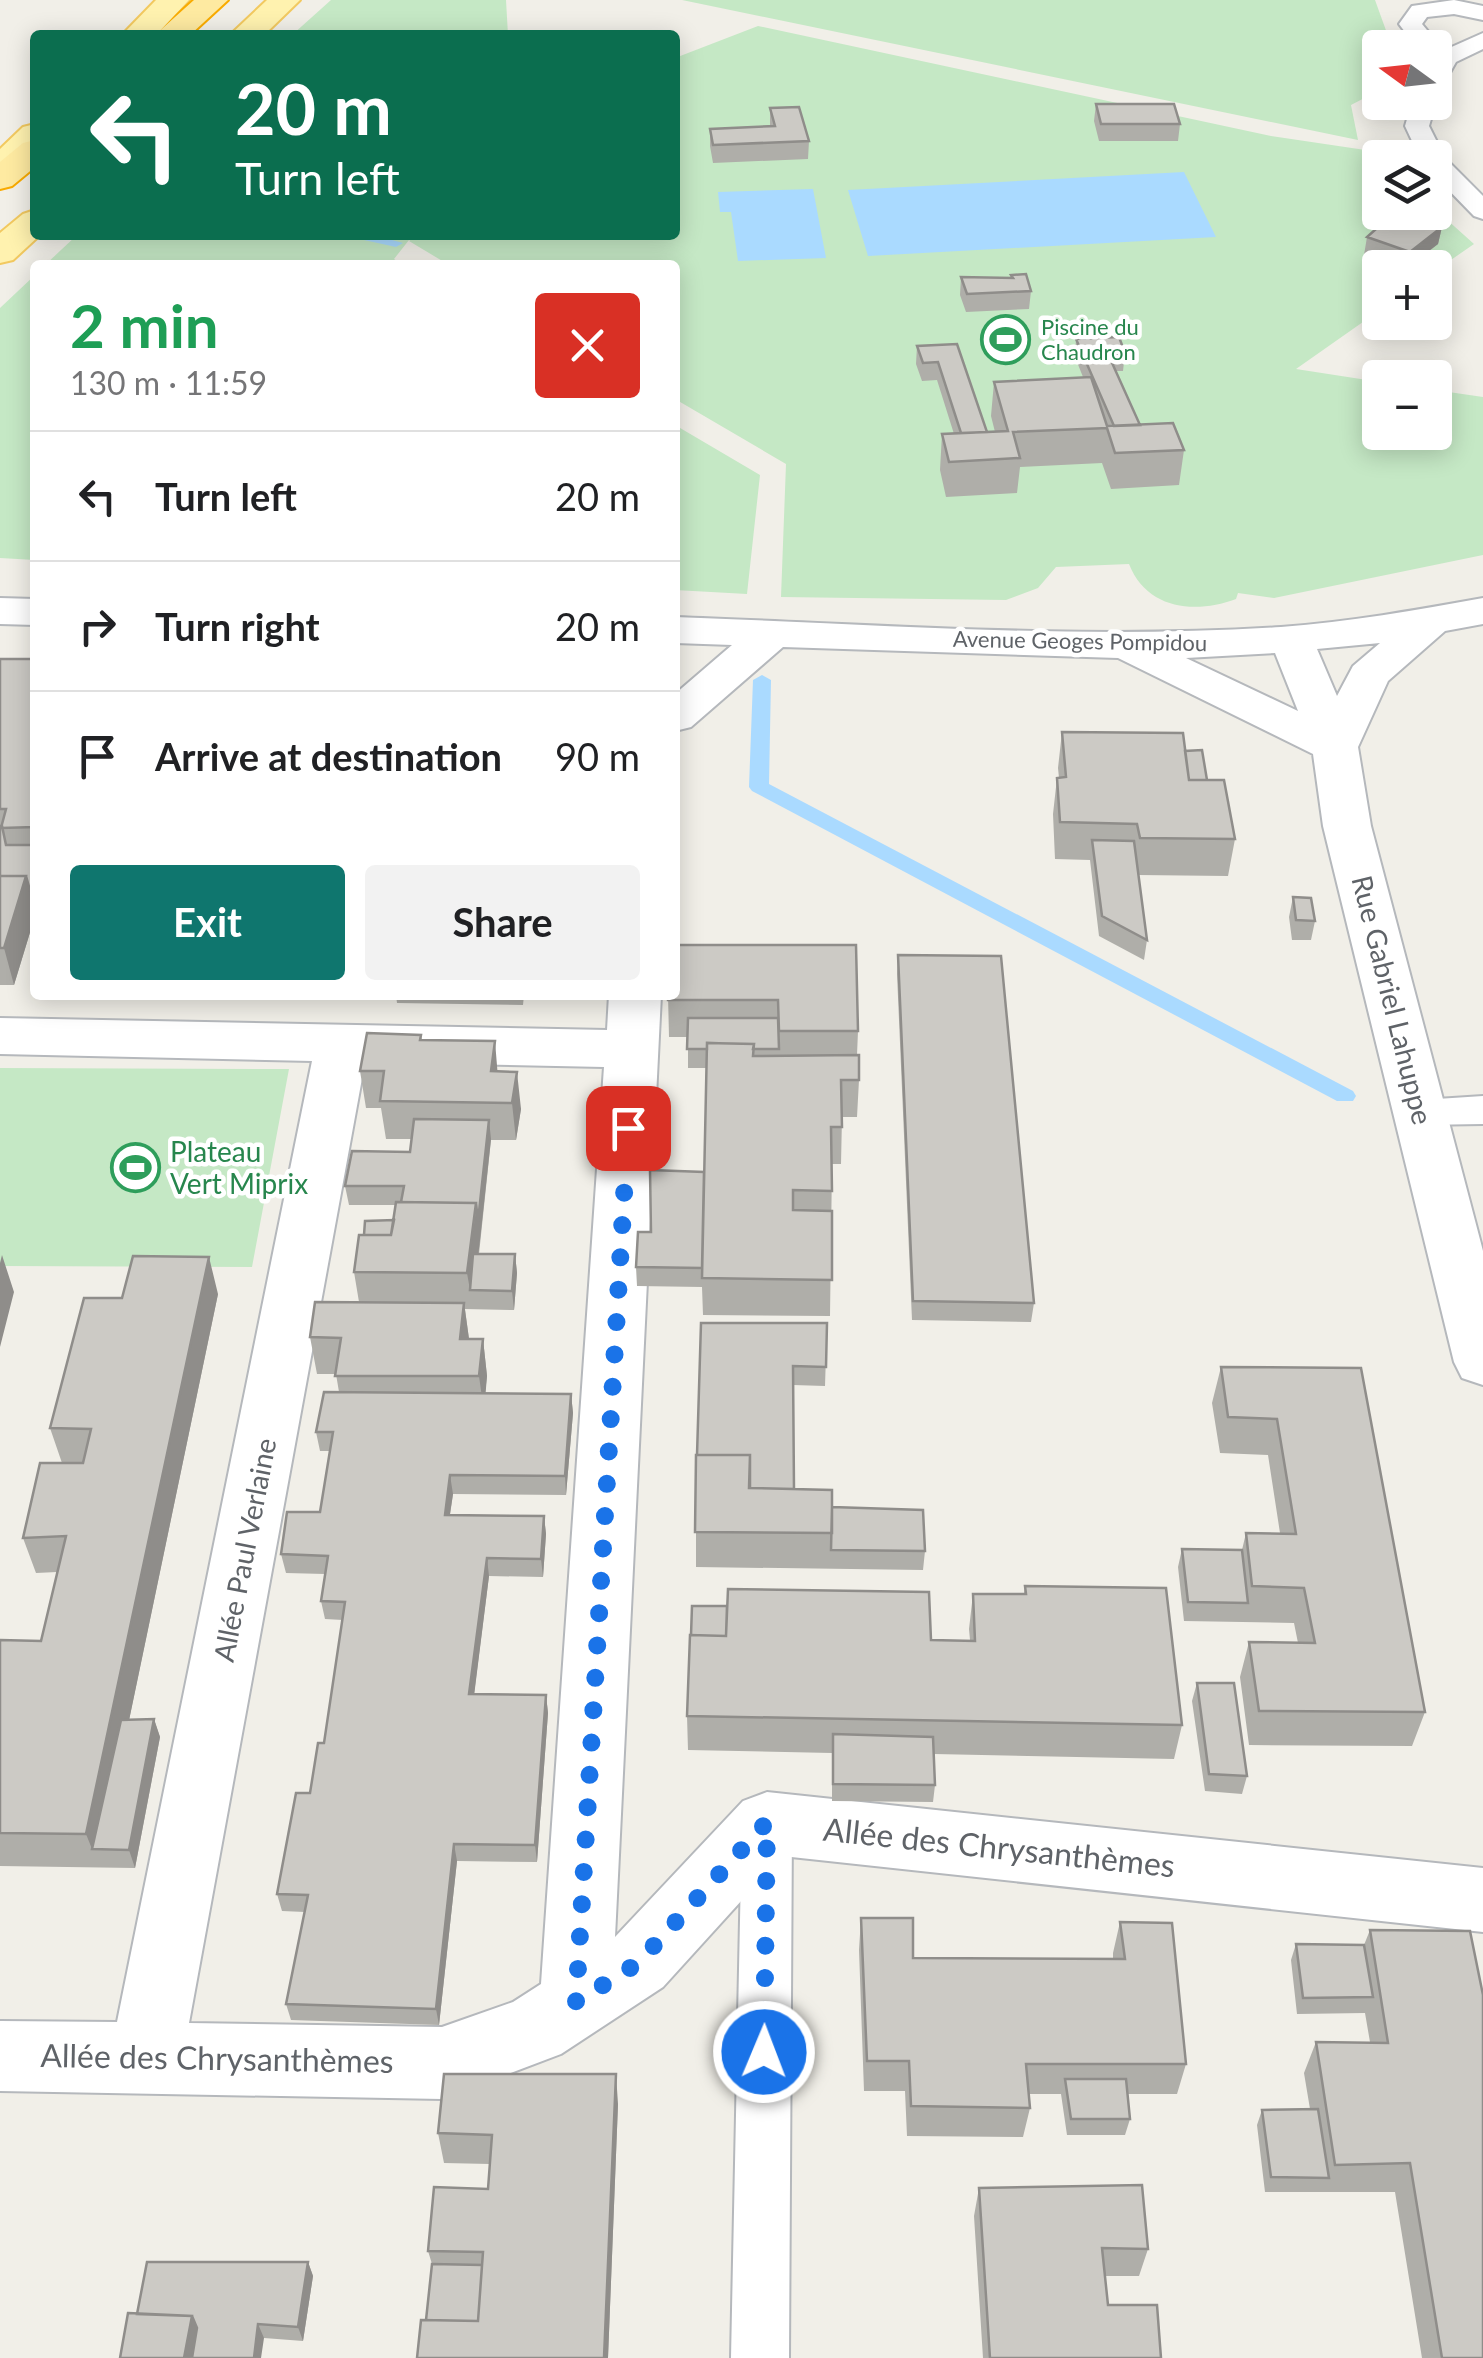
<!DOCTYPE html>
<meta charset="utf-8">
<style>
body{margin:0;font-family:Lato,sans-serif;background:#f2f2f2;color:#202124;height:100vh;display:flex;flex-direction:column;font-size:38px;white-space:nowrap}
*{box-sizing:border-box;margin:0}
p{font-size:32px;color:#757577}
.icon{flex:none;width:55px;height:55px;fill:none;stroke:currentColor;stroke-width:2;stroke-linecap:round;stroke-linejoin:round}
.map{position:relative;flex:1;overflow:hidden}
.panel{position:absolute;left:30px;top:260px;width:650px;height:740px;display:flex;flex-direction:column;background:#fff;border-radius:10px;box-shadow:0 5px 25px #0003}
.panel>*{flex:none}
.hud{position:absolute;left:30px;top:30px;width:650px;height:210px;border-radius:10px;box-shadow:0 5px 25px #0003;background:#0b6e4f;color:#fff;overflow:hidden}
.needle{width:65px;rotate:285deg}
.fabs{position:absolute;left:1362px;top:30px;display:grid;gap:20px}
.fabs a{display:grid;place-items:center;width:90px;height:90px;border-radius:10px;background:#fff;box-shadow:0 5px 25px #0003;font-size:50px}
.pin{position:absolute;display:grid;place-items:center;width:85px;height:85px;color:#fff;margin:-42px;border-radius:20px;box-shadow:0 5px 15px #0006}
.me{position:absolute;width:110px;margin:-55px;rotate:1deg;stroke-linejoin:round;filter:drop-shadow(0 0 8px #0008)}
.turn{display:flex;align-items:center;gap:35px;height:210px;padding:0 40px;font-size:45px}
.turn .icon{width:130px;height:130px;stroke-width:2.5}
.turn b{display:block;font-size:70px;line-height:85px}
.round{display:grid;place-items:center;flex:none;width:105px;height:105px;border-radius:10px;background:#f2f2f2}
.summary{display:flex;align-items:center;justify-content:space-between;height:170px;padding:0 40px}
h1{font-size:60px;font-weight:700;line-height:75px;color:#1e9e55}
.button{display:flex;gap:20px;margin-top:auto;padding:20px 40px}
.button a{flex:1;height:115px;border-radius:10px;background:#0f766e;color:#fff;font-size:40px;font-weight:700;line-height:115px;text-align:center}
.button a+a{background:#f2f2f2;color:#202124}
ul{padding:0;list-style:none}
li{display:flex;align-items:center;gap:30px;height:130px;padding:0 40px;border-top:2px solid #e0e0e0}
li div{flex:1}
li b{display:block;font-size:38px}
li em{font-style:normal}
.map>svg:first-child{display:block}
.green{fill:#c5e8c5}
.water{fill:#aadaff}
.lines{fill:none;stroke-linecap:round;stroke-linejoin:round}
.stream{fill:#aadaff;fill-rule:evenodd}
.service-casing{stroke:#b5b8bc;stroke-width:4}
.minor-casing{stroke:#b5b8bc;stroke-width:4}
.primary-casing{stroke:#f2c960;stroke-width:4}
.trunk-casing{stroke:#f9ab00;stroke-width:4}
.service{fill:#fff;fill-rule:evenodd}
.minor{fill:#fff;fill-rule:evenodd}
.primary{fill:#fff2af;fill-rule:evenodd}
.trunk{fill:#feeaa1;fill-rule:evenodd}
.wall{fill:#afaea9}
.shaded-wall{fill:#8f8d8a}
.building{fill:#cccac5;stroke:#8f8d8a;stroke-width:2.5}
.route{stroke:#1a73e8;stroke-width:18;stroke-dasharray:0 32.4}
.labels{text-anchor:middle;stroke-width:9;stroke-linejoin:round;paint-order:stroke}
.far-leisure-label{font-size:22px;fill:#27864d;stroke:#fff;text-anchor:start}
.far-street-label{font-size:22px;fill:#5f6368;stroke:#fff}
.street-label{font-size:28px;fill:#5f6368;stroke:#fff}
.leisure-label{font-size:28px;fill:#27864d;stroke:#fff;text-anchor:start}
.near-street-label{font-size:32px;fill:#5f6368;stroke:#fff}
</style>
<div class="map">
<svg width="1483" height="2358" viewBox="0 0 1483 2358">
<rect width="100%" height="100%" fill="#f1efe8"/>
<path class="green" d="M331 0H506L508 35H292Z
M682 0H1375L1392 47 1380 48V90L1351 105 1358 140Z
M758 26 1271 136 1372 151 1380 159V212H1435V209L1474 244 1435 271V268H1380V310L1296 369 1380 382V432H1435V390L1483 397V555L1274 598 1238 593 1236 599C1196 614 1147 610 1129 564L1056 567 1038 588 1006 600 781 597 786 464 675 399V265H449L409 241 416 235H675V58Z
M77 235H413L394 259 403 265H45Z
M35 275V560L0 558V308Z
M675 425 760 475 747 594 675 590Z
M0 1068 289 1069 252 1267 0 1266Z"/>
<path class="water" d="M1184 172 1216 237 868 256 848 190Z
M813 189 826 258 738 261 731 212H720L718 192Z"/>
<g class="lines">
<path class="stream" d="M341 235H374L403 243 396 247Z
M762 675 771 680 769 784 1353 1091 1356 1096 1353 1101H1337L752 791 749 787 753 680Z"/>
<defs>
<path id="service" d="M1454 0 1483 6V20L1454 14 1427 17 1422 24 1442 48 1438 53 1483 33V49L1456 62 1443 85 1435 87V48H1417L1399 24 1412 6Z
M1412 102H1436L1429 126 1445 158 1483 196V219L1474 216 1435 176V158H1420L1405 126Z
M1483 1096V1124L1420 1125 1406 1121 1401 1111 1406 1101Z
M767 1800 785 1807 792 1823 789 2358H731L742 1823 749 1807Z"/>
<path id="minor" d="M0 598 35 599V625L0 624Z
M1483 598V624L1445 631 1388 681 1358 747 1371 826 1483 1251V1385L1462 1378 1454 1362 1323 826 1313 754 1118 658 783 647 691 727 675 731V694L732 645 675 643V617C876 624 1079 640 1281 627 1349 622 1416 610 1483 598ZM1380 643 1353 666 1337 696 1317 649ZM1275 653 1298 711 1186 658Z
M609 995H661L615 1937 743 1801 767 1792 1483 1868V1932L782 1856 663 1987 561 2054 442 2099 0 2091V2021L117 2022 312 1061 0 1054V1018L607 1030ZM365 1062 604 1067 541 1984 513 2002 442 2027 189 2023Z"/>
<path id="primary" d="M156 0H189L156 35H122Z
M267 0H300L264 35H230Z
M35 124V153L12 175 0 178V149L23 127Z
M35 210V235H40L13 260 0 263V233L23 214Z"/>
<path id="trunk" d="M194 0H228L190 35H155Z
M35 140V167L12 186 0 189V162L23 143Z"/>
</defs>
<use href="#service" class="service-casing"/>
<use href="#minor" class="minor-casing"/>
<use href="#primary" class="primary-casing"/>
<use href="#trunk" class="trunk-casing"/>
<use href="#service" class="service"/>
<use href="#minor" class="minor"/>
<use href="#primary" class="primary"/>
<use href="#trunk" class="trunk"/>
</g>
<path class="wall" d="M1096 104 1180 124 1178 141H1099L1094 121Z
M770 108 809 141 808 159 713 163 710 146V129L770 126Z
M1442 227 1438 244 1408 268H1400L1364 255 1367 237Z
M1011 275 1031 291 1029 309 966 312 960 295 961 277 1011 278Z
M1076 339 1125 353 1123 371H1116L1140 425 1184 450 1179 485 1111 489 1102 463 1020 467 1017 493 946 497 940 470 942 434H954L937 380 922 381 916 364 917 346 957 344 987 432H995L991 416 994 382 1083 377 1075 357Z
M0 659H35V916L14 985H0Z
M1062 732 1185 751 1207 780 1235 839 1228 876 1138 875 1147 940 1144 960 1099 936 1090 860 1055 859 1053 814 1057 778H1059L1058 768Z
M1293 897 1315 921 1311 940H1292L1289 917Z
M675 945 858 1031 857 1055 859 1080 857 1117H842L841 1164H832L830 1316 703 1315 702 1287 637 1286 636 1267 651 1232 704 1174 706 1068H688V1037H669L668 995Z
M898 955 1034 1303 1031 1322 912 1320 897 974Z
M396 995H524L523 1005 397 1003Z
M421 1035 422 1040 498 1071 521 1109 516 1140H491L479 1254H515L517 1273 514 1310 465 1309 469 1339H483L487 1376 485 1393 571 1394 573 1413 566 1495 453 1494 450 1515 544 1516 546 1534 543 1577 489 1576 474 1694 546 1695 548 1713 537 1862 457 1861 439 2025 291 2020 286 2004 305 1912 282 1911 277 1894 310 1793 324 1743 343 1620 325 1619 321 1601 325 1574 286 1573 281 1554 320 1512 330 1451H320L316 1432 339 1392 336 1374H317L310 1337 359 1302 354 1272 364 1235 394 1220 396 1205H349L345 1186 410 1152 411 1139H386L381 1108H366L360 1071Z
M218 1294 129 1720 154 1719 160 1737 135 1868 0 1866V1640L41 1641 57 1572 36 1573 23 1538 62 1463 50 1428 122 1298Z
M827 1323 825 1386 793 1385 794 1489 925 1551 923 1570 696 1567V1455Z
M1221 1367 1361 1368 1425 1712 1412 1746 1249 1745 1240 1677 1249 1642 1298 1643 1294 1623 1184 1621 1178 1567 1182 1549 1242 1550 1246 1533H1280L1268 1455 1220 1453 1212 1403Z
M1025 1586 1182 1725 1174 1759 934 1754 935 1785 933 1802 832 1801V1753L688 1750 687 1716 931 1640H970L969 1629 973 1594H1024Z
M1197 1683 1247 1776 1242 1794 1205 1791 1192 1701Z
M861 1918 913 1958 1113 1959V1953L1120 1922 1186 2064 1177 2094H1128L1130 2119 1125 2135H1067L1061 2094H1028L1030 2108 1023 2137 907 2136 905 2091H864L859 1950Z
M1370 1930 1483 2358H1422L1395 2192H1265L1257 2125 1262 2110 1310 2109 1304 2073 1316 2042H1370L1365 2013 1297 2014 1291 1960 1296 1944 1364 1945Z
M618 2104 608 2358 426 2320 432 2264 428 2251 488 2189 490 2164 444 2163 438 2133Z
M979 2188 1148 2249 1139 2276H1105L1108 2305 1161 2358H983L974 2216Z
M308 2262 313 2276 303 2341 264 2338 137 2314Z"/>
<path class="shaded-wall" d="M1442 227 1438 244 1406 268 1410 252Z
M26 876 35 880V916L14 985 4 948Z
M495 1041 498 1078 491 1071Z
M517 1072 521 1109 516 1140 512 1103Z
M489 1120 491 1139 480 1240 474 1290H470L467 1273Z
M515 1254 517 1273 514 1310 512 1291Z
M2 1255 14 1292 0 1347V1263Z
M209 1257 218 1294 102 1850 92 1849 86 1834Z
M464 1303 469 1339H460Z
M483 1339 487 1376 484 1412 479 1376Z
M571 1394 573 1413 566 1495 565 1476Z
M450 1475 453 1494 447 1533 445 1515Z
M544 1516 546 1534 543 1577 541 1559Z
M487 1558 489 1576 472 1712 469 1694Z
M546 1695 548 1713 537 1862 535 1845Z
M154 1719 160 1737 135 1868 129 1850Z
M454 1844 457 1861 439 2025 436 2009Z
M616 2074 618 2104 608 2358H604Z
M308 2262 313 2276 303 2341 298 2327Z
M192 2316 204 2342 201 2358H184Z
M258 2324 264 2338 261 2358H254Z"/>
<path class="building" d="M1096 104H1174L1180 124H1101Z
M799 107 809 141 713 145 710 129 775 126 770 108Z
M1395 212H1401L1442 227 1410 252 1367 237Z
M1026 274 1031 291 967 294 961 277 1013 278 1011 275Z
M1119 337 1125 353 1108 354 1140 425 1114 426 1076 339Z
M957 344 987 432 961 433 938 362 923 363 917 346Z
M1091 377 1107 426 1173 423 1184 450 1115 453 1107 428 1013 432 1020 458 949 462 942 434 1008 431 994 382Z
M0 659H35V827L1 828 6 809H0Z
M1062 732 1183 733 1189 780H1224L1235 839 1140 838 1137 824 1060 822 1057 778 1066 777Z
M1202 750 1207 780H1189L1185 751Z
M0 826H2L6 845H35V880L31 894 26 876H0Z
M1092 840 1134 841 1147 940 1102 916Z
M0 876H26L4 948H0Z
M1293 897 1311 898 1315 921 1296 920Z
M675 945H856L858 1031H779L778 1000H668V995H675Z
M898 955 1001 956 1034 1303 913 1301Z
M688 1018H778L779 1049H753L754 1044 707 1043V1049H687Z
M367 1033 421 1035 420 1040 495 1041 491 1071 517 1072 512 1103 380 1101 384 1071H360Z
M707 1043 754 1044 753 1056 859 1055V1080H841L842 1127H831L832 1191 793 1190V1210L832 1211V1280L702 1278Z
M414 1119 489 1120 478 1221 476 1203 401 1202 404 1186H345L352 1151 410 1152Z
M650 1170 704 1172 702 1268 636 1267 638 1232H651Z
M396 1202 476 1203 467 1273 354 1272 359 1235H391Z
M394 1220 391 1235H364L365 1221Z
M473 1254H515L512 1291 470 1290Z
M133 1256 209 1257 86 1834 0 1833V1640L41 1641 66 1536 23 1538 40 1463H83L91 1429 50 1428 84 1298H122Z
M315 1302 464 1303 460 1339H483L479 1376H335L341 1338 310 1337Z
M701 1323H827L826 1367 793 1366 794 1489 750 1488V1455H697Z
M1221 1367 1361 1368 1425 1712 1259 1711 1249 1642 1315 1643 1304 1588 1252 1586 1246 1533 1296 1534 1277 1419 1228 1417Z
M324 1392 571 1394 565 1476 450 1475 445 1515 544 1516 541 1559 487 1558 469 1694 546 1695 535 1845 454 1844 436 2009 286 2004 308 1895 277 1894 296 1793H310L318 1743H324L345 1602 321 1601 328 1556 281 1554 287 1512H320L333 1432H316Z
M696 1455H750L749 1488 832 1490V1533L695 1532Z
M832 1507 923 1510 925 1551 831 1550Z
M1182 1549 1242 1550 1248 1603 1188 1602Z
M1025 1586 1166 1588 1182 1725 687 1716 690 1635 726 1636 728 1589 929 1592 931 1640 975 1641 973 1594H1026Z
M692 1606H727L726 1636 691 1635Z
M1197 1683H1234L1247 1776 1209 1774Z
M154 1719 129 1850 92 1849 121 1720Z
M833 1734 933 1737 935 1785 833 1784Z
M861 1918H913V1958L1125 1959 1120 1922 1172 1923 1186 2064H1026L1030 2108 911 2106 909 2061H867Z
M1370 1930 1470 1931 1483 1995V2358H1442L1410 2163 1335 2165 1316 2042 1388 2043Z
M1296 1944 1364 1945 1373 1997 1303 1998Z
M444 2074H616L604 2358H417L421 2320 478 2321 483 2252 428 2251 434 2187 488 2189 492 2135 438 2133Z
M1065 2079H1126L1130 2119H1071Z
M1318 2109 1329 2178 1271 2177 1262 2110Z
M1142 2185 1148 2249 1102 2248 1108 2305H1157L1161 2358H990L979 2188Z
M147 2262H308L298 2327 258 2324 254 2358H192L197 2328 192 2316 137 2314Z
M432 2264 482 2265 478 2321 426 2320Z
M128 2313 192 2316 184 2358H120Z"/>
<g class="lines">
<path class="route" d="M628 1128 576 2002 638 1963 767 1822 764 2052"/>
</g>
<defs>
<symbol id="stadium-ring" viewBox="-11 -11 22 22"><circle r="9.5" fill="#fff" stroke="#2e9e5b" stroke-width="1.5"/><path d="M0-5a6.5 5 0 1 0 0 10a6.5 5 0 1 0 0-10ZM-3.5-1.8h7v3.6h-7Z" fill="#2e9e5b"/></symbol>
</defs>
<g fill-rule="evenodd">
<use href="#stadium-ring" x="978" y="312" width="55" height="55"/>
<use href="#stadium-ring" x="108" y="1140" width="55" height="55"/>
</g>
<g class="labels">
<g class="far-leisure-label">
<text x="1041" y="335">Piscine du<tspan x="1041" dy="25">Chaudron</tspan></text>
</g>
<g class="far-street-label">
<text transform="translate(1080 641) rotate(1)" y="8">Avenue Geoges Pompidou</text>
</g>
<g class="street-label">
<text transform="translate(1392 1000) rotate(76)" y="10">Rue Gabriel Lahuppe</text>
<text transform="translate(245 1550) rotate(-79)" y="10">Allée Paul Verlaine</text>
</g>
<g class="leisure-label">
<text x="170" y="1162">Plateau<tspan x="170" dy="32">Vert Miprix</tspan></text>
</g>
<g class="near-street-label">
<text transform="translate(999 1848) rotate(6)" y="11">Allée des Chrysanthèmes</text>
<text transform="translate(217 2059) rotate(1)" y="11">Allée des Chrysanthèmes</text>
</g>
</g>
</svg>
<div class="fabs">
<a><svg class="needle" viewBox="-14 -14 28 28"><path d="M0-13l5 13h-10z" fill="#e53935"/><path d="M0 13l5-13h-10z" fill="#757577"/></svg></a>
<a><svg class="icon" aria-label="layers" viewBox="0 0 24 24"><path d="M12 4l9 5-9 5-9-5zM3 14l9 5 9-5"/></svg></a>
<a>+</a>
<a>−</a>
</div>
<div class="pin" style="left:628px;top:1128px;background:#d93025"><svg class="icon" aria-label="arrive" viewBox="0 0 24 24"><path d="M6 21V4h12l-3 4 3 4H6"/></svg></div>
<svg class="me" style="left:764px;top:2052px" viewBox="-20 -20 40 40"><circle r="17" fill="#1a73e8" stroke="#fff" stroke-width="3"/><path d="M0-11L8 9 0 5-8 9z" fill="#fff"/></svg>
<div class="hud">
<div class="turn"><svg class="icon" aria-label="left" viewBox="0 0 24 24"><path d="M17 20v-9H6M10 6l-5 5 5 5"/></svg><div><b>20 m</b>Turn left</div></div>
</div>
<section class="panel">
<div class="summary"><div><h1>2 min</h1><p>130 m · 11:59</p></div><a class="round" style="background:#d93025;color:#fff"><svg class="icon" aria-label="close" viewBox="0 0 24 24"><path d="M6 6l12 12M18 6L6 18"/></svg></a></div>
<ul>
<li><svg class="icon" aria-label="left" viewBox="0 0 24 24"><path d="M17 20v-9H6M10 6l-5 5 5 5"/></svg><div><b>Turn left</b></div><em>20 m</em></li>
<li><svg class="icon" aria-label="right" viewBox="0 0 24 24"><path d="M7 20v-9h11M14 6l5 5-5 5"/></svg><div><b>Turn right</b></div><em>20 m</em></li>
<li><svg class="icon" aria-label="arrive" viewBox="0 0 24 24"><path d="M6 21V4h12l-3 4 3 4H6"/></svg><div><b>Arrive at destination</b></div><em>90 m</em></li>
</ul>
<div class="button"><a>Exit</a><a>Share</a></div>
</section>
</div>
